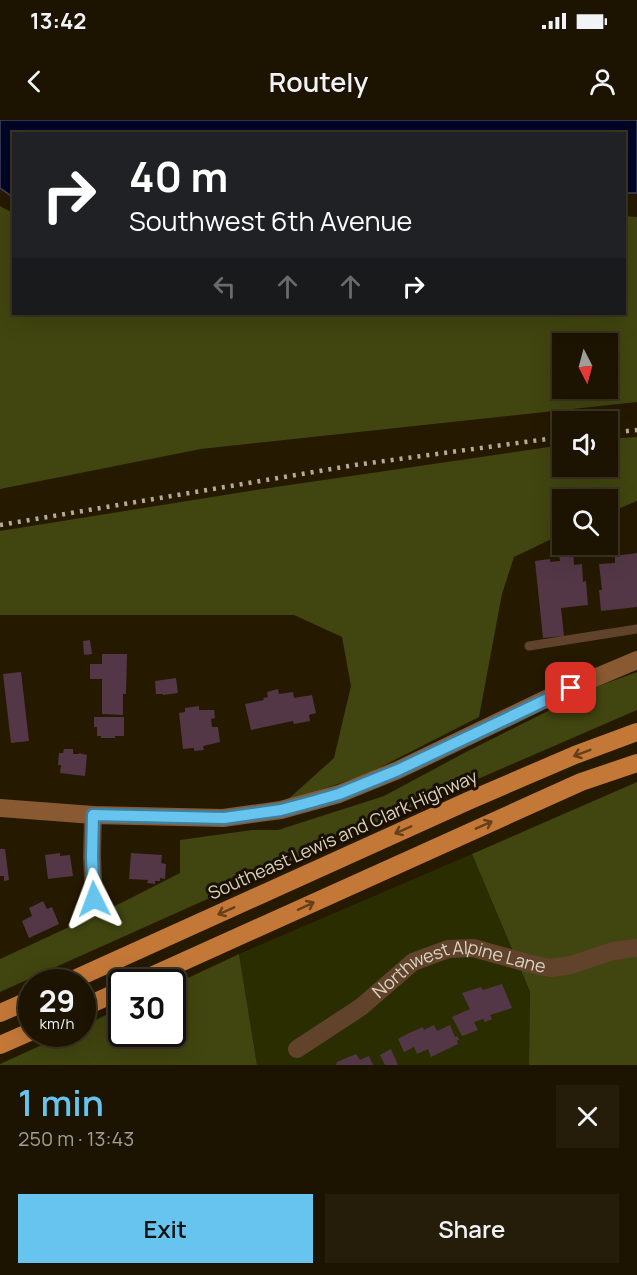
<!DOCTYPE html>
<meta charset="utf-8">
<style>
body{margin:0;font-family:Manrope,sans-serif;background:#251c0a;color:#f1f3f6;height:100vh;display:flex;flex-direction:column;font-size:22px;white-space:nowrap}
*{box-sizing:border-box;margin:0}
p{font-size:20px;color:#a09e99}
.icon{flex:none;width:33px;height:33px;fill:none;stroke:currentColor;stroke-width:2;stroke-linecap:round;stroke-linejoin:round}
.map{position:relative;height:945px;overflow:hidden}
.side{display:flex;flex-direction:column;background:#1c1300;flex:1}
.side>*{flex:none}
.hud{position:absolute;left:12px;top:12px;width:614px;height:183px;border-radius:0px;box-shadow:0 6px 24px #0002,0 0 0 2px #3a3222;background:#202124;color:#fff;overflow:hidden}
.needle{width:39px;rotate:174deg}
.fabs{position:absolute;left:552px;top:213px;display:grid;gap:12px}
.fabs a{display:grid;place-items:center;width:66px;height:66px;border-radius:0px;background:#1c1300;box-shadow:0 6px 24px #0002,0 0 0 2px #3a3222;font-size:30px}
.speed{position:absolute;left:18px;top:849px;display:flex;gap:12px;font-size:30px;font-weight:700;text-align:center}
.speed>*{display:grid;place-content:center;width:78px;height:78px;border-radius:50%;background:#1c1300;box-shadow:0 6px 24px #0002,0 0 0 2px #3a3222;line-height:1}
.speed small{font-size:15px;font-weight:400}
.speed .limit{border:3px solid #111;border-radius:9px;background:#fff;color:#111}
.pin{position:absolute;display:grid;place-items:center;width:51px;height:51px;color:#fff;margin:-26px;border-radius:12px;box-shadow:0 3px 9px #0006}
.me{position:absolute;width:66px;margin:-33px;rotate:357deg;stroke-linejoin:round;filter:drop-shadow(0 0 4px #0008)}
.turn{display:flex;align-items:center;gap:21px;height:126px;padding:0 18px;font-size:27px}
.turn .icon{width:78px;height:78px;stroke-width:2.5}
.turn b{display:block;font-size:42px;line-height:51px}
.lanes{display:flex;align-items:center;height:57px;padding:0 18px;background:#0003;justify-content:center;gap:30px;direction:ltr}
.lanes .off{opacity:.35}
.round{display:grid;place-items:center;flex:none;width:63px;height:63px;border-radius:0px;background:#251c0a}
.overview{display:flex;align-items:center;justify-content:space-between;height:102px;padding:0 18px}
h1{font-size:36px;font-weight:600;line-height:45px;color:#66c4ef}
.action{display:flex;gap:12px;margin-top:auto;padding:12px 18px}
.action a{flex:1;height:69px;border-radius:0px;background:#66c4ef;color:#111;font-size:24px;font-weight:600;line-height:69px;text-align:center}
.action a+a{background:#251c0a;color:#f1f3f6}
.status{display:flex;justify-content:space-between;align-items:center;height:42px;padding:0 30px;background:#1c1300;direction:ltr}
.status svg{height:16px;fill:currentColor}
header{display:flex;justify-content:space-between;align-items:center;height:78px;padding:0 18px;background:#1c1300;font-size:27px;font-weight:600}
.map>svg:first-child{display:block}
.green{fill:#2a2d00}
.forest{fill:#41450f;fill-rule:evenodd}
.water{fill:#000627;stroke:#414456;stroke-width:1.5}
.building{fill:#533747}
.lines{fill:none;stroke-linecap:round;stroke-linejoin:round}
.lane{stroke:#61432c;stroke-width:9}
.street{stroke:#61432c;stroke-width:18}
.secondary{stroke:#895932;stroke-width:18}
.highway{stroke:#c37838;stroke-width:18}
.rail{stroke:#b4ac9a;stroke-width:4.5;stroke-dasharray:3 6;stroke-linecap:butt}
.oneway{stroke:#673f19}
.route-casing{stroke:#427f9b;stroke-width:15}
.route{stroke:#66c4ef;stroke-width:10}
.labels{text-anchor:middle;stroke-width:6;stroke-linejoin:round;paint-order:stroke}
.street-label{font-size:18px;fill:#dad3c3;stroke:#1b1000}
</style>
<div class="status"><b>13:42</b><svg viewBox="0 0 49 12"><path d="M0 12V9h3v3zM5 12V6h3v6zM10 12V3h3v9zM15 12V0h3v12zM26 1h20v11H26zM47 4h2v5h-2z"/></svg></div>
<header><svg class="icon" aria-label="back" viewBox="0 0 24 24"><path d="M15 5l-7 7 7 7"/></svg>Routely<svg class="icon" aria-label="person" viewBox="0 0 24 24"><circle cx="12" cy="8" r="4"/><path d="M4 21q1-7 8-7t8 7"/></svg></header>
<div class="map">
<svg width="637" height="945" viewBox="0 0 637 945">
<rect width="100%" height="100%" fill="#251900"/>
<path class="green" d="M472 734 530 873 529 945H257L239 834Z"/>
<path class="forest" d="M0 86 13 93 14 194H624V96L637 97V282L201 329 0 369ZM562 224H608V268H562Z
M637 317V381L608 393V380H562V414L514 437 502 474 479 597 367 654 285 682 334 638 351 566 342 517 294 495H0V411L262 369 562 325V346H608V319Z
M637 552V590L388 698 0 872V839L121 783 180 753V720L252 710H278L384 676 466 632 596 567Z
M637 662V945H529L530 872 472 734Z
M239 834 257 945H0V944L66 914H82L83 906 121 888 122 914H172L173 865Z"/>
<path class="water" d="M0 0H637V73H624V14H14L13 77 0 68Z"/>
<path class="building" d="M573 431 574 445 582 444 583 462 586 461 588 485 561 488 564 516 543 518 535 441 550 439V442L560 441 559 433Z
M637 433V487L601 491 599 470H602L599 444 615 443V436Z
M90 520 92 534 84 535 83 521Z
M102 534H127L126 574H123V595L102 594V559H90V544H102Z
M21 552 29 621 11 623 3 554Z
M176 558 178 573 163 575V574H156L155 561Z
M278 569 279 574 293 572 294 578 312 575 316 593 309 595 310 601 294 604 293 601 251 610 245 584 264 580 263 578 268 577 267 572Z
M199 586V590H214L215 598 211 599 212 607H218L220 622 203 626 204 630 194 631V628L183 629 179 593 185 592V588Z
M94 597H124V616H115V618H101V616H97V607H94Z
M64 629H73V634H79V633L87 635 85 656 60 653 61 645H58L59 633H63Z
M0 729H5L9 760 4 761V756H0Z
M60 733V736L70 735 73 756 48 759 45 735Z
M131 733 162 735 161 743 166 744 165 759 160 758V761H155V764L147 763 148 760 129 759Z
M43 781 47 789 52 787 59 804 29 818 22 801 32 796 29 788Z
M502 864 512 888 490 895 492 899 485 902 483 899 474 902 478 910 462 916 452 897 470 889 462 873 481 867 483 870Z
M434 905 437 911 450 905 455 917 457 916 459 920H457L458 924 431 937 428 929 417 934 414 927 404 932 398 919 409 913 423 907 424 910Z
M391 929 398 945H385L380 935Z
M356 934 360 940 369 936 373 945H336L337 942Z"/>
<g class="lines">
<path class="lane" d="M529 526 637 509"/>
<g class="street">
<path d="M93 695 92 737 94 779"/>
<path id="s1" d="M297 929 361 887 413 842 448 829 473 828 531 844 550 848 571 845 613 831 637 828"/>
</g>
<path class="secondary" d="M0 688 93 695 223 698 281 690 339 674 398 650 552 576 637 540"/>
<path class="highway" d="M68 862 468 681 575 635 637 612
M138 862 581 662 637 643
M82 888 122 870
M0 893 32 879
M0 925 32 911"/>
<path class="rail" d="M608 313 637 310
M0 405 355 345 562 317"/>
</g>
<defs><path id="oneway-shaft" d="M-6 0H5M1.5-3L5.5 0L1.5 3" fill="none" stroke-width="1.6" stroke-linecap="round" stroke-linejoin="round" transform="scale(1.5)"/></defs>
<g class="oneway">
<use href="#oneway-shaft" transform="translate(582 633) rotate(159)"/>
<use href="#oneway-shaft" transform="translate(484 705) rotate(-24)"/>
<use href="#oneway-shaft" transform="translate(403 710) rotate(156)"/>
<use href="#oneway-shaft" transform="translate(306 786) rotate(-25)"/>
<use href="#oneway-shaft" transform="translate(226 791) rotate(156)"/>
</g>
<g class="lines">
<defs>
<path id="route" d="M94 779 92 737 93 695 224 698 281 690 311 682 339 674 398 650 571 568"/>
</defs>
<use href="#route" class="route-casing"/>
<use href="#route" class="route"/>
</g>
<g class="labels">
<g class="street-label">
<text transform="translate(343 715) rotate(-24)" y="6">Southeast Lewis and Clark Highway</text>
<text dy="6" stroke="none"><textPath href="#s1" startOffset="189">Northwest Alpine Lane</textPath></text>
</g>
</g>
</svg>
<div class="fabs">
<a><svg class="needle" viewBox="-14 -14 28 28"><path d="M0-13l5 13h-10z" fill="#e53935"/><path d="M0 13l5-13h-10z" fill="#a09e99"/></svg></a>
<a><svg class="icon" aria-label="sound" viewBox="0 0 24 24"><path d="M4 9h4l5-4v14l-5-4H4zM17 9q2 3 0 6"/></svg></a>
<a><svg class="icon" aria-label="search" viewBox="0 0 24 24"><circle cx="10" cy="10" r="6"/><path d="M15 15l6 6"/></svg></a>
</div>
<div class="speed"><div>29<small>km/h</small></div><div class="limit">30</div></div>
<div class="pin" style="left:571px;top:568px;background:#d93025"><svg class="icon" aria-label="arrive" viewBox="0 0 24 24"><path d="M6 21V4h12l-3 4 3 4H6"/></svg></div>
<svg class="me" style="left:94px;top:779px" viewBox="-20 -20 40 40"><path d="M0-17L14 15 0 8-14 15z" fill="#66c4ef" stroke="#fff" stroke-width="4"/></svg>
<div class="hud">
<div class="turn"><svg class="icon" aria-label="right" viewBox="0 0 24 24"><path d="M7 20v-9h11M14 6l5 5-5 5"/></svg><div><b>40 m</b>Southwest 6th Avenue</div></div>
<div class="lanes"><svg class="icon off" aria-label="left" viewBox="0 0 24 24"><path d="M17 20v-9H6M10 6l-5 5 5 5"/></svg><svg class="icon off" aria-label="ahead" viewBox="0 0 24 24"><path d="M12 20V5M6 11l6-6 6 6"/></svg><svg class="icon off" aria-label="ahead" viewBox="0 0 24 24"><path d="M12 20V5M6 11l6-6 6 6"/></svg><svg class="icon" aria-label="right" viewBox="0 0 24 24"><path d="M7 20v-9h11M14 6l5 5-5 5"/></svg></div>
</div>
</div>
<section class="side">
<div class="overview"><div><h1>1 min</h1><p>250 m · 13:43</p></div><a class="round"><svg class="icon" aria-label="close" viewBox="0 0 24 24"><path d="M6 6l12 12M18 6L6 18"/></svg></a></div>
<div class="action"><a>Exit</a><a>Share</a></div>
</section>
